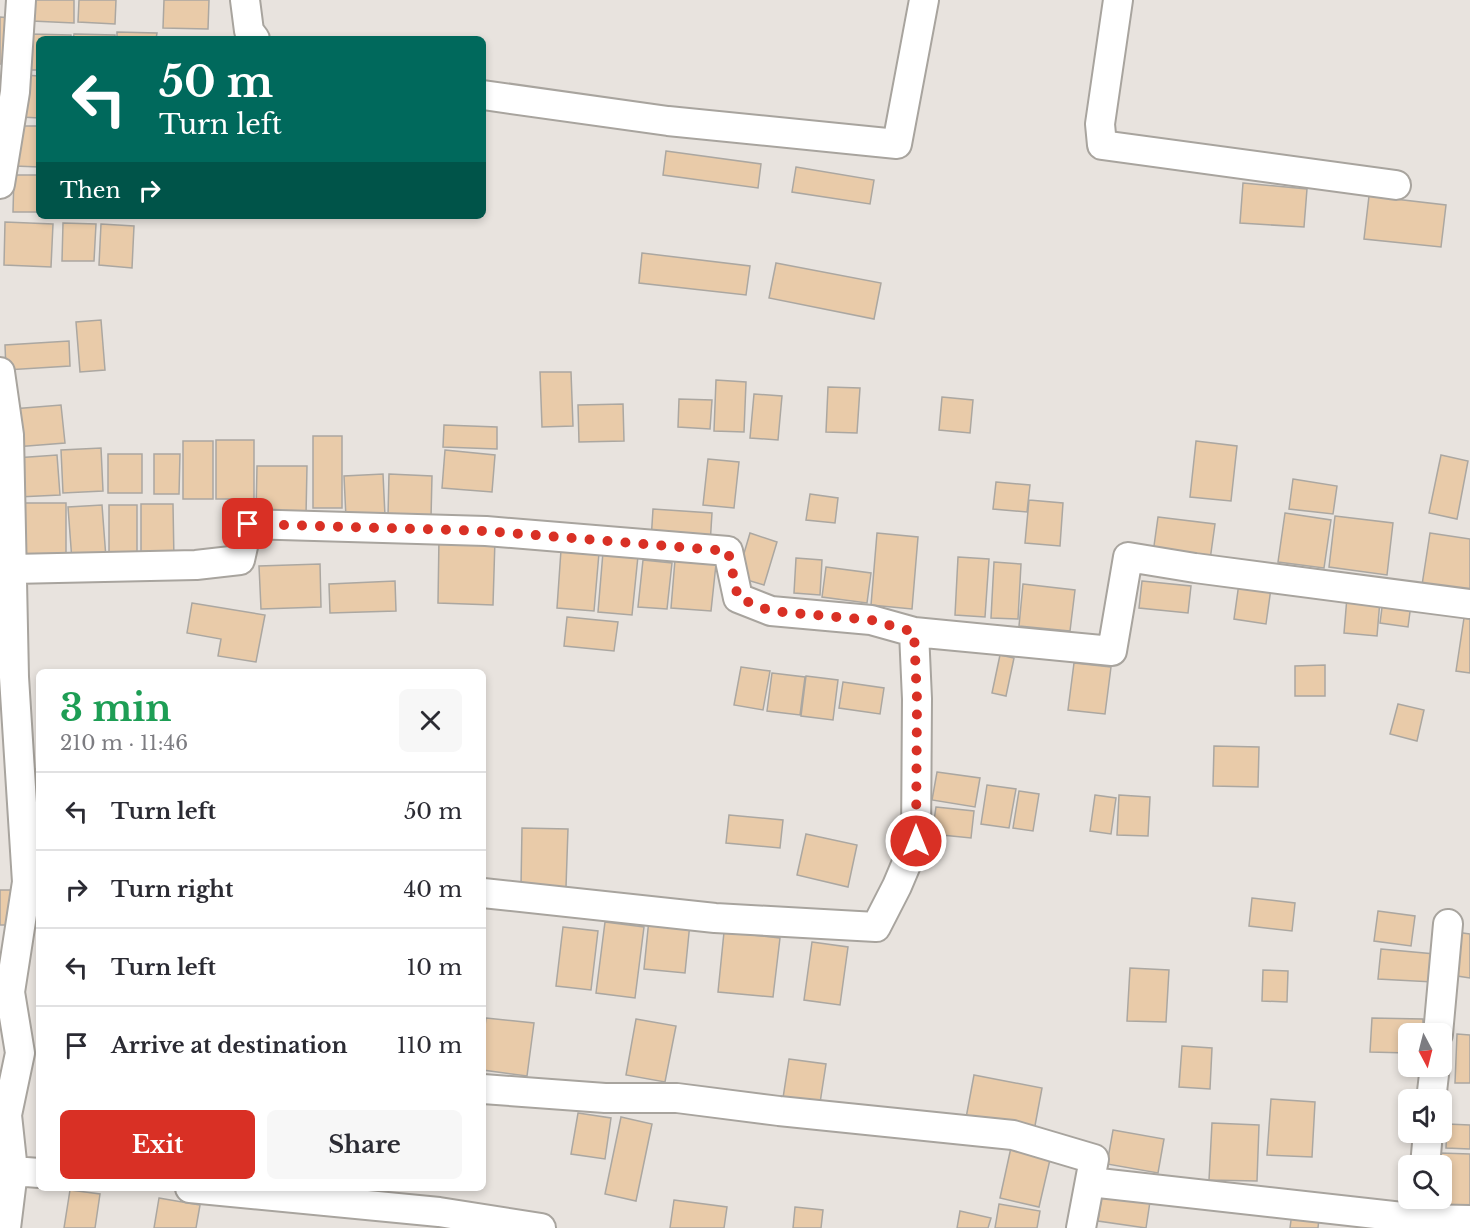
<!DOCTYPE html>
<meta charset="utf-8">
<style>
body{margin:0;font-family:"Libre Baskerville",serif;background:#f7f7f7;color:#2b2b33;height:100vh;display:flex;flex-direction:column;font-size:22px;white-space:nowrap}
*{box-sizing:border-box;margin:0}
p{font-size:20px;color:#7c7c81}
.icon{flex:none;width:33px;height:33px;fill:none;stroke:currentColor;stroke-width:2;stroke-linecap:round;stroke-linejoin:round}
.map{position:relative;flex:1;overflow:hidden}
.drawer{position:absolute;left:36px;top:669px;width:450px;height:522px;display:flex;flex-direction:column;background:#fff;border-radius:9px;box-shadow:0 3px 9px #0003}
.drawer>*{flex:none}
.banner{position:absolute;left:36px;top:36px;width:450px;height:183px;border-radius:9px;box-shadow:0 3px 9px #0003;background:#00695c;color:#fff;overflow:hidden}
.needle{width:39px;rotate:173deg}
.controls{position:absolute;left:1398px;top:1023px;display:grid;gap:12px}
.controls a{display:grid;place-items:center;width:54px;height:54px;border-radius:9px;background:#fff;box-shadow:0 3px 9px #0003;font-size:30px}
.pin{position:absolute;display:grid;place-items:center;width:51px;height:51px;color:#fff;margin:-26px;border-radius:12px;box-shadow:0 3px 9px #0006}
.me{position:absolute;width:66px;margin:-33px;rotate:0deg;stroke-linejoin:round;filter:drop-shadow(0 0 4px #0008)}
.turn{display:flex;align-items:center;gap:21px;height:126px;padding:0 24px;font-size:27px}
.turn .icon{width:78px;height:78px;stroke-width:2.5}
.turn b{display:block;font-size:42px;line-height:51px}
.then{display:flex;align-items:center;height:57px;padding:0 24px;background:#0003;gap:12px;font-size:22px}
.round{display:grid;place-items:center;flex:none;width:63px;height:63px;border-radius:9px;background:#f7f7f7}
.headline{display:flex;align-items:center;justify-content:space-between;height:102px;padding:0 24px}
h1{font-size:36px;font-weight:700;line-height:45px;color:#1e9e55}
.action{display:flex;gap:12px;margin-top:auto;padding:12px 24px}
.action a{flex:1;height:69px;border-radius:9px;background:#d93025;color:#fff;font-size:24px;font-weight:700;line-height:69px;text-align:center}
.action a+a{background:#f7f7f7;color:#2b2b33}
ul{padding:0;list-style:none}
li{display:flex;align-items:center;gap:18px;height:78px;padding:0 24px;border-top:2px solid #e1e1e2}
li div{flex:1}
li b{display:block;font-size:22px}
li em{font-style:normal}
.map>svg:first-child{display:block}
.building{fill:#e9cba9;stroke:#aba7a1;stroke-width:1.5}
.lines{fill:none;stroke-linecap:round;stroke-linejoin:round}
.minor-casing{stroke:#a8a49e;stroke-width:32}
.minor{stroke:#fff;stroke-width:28}
.route{stroke:#d93025;stroke-width:10;stroke-dasharray:0 18}
</style>
<div class="map">
<svg width="1470" height="1228" viewBox="0 0 1470 1228">
<rect width="100%" height="100%" fill="#e8e3de"/>
<path class="building" d="M32 0H74V23L32 21Z
M79 0H116L115 24 78 22Z
M164 0H209L208 29 163 28Z
M0 17 11 18 9 65 0 64Z
M117 32 157 33 156 39H117Z
M29 34 71 35V39H39V70H28Z
M74 34 115 35V39H73Z
M24 75 39 76V118L21 117Z
M17 126H39V167L15 166Z
M666 151 761 164 758 188 663 175Z
M796 167 874 180 870 204 792 192Z
M14 175H39V212H13Z
M1243 183 1307 189 1304 227 1240 223Z
M1369 196 1446 205 1441 247 1364 239Z
M5 222 53 224 51 267 4 265Z
M63 223 96 224 94 261H62Z
M101 224 134 226 132 268 99 265Z
M642 253 750 266 746 295 639 283Z
M776 263 881 283 874 319 769 298Z
M101 320 105 370 80 372 76 322Z
M69 341 70 366 6 370 5 345Z
M540 372H571L573 426 542 427Z
M716 380 746 382 744 432 714 431Z
M828 387 860 388 857 433 826 432Z
M754 394 782 396 778 440 750 438Z
M942 397 973 400 970 433 939 430Z
M679 399 712 400 710 429 678 427Z
M623 404 624 441 579 442 578 405Z
M61 405 65 443 15 447 12 409Z
M444 425 497 427V449L443 447Z
M313 436H342V508H313Z
M216 440H254V499H216Z
M183 441H213V499H183Z
M1196 441 1237 446 1231 501 1190 497Z
M101 448 103 491 63 493 61 450Z
M445 450 495 455 492 492 442 488Z
M108 454H142V493H108Z
M154 454H180L179 494H154Z
M57 455 60 495 18 497 15 458Z
M1441 455 1468 461 1457 519 1429 513Z
M708 459 739 462 734 508 703 505Z
M257 466H307L306 516 256 515Z
M383 474 385 516 346 518 344 476Z
M389 474 432 476 431 518 388 516Z
M1293 479 1337 486 1333 514 1289 509Z
M996 482 1030 485 1027 512 993 509Z
M810 494 838 498 835 523 806 520Z
M1029 500 1063 503 1060 546 1025 543Z
M18 503H66V554L18 555Z
M141 504H173L174 561 141 562Z
M102 505 106 558 72 561 68 507Z
M109 505H137V558H109Z
M653 509 712 513 710 545 651 541Z
M1285 513 1331 520 1324 568 1278 562Z
M1335 516 1393 523 1387 575 1329 567Z
M1158 517 1215 524 1210 560 1153 553Z
M750 533 777 542 764 585 737 577Z
M877 533 918 537 912 609 871 605Z
M1430 533 1470 539V592L1422 585Z
M439 537 495 539 493 605 438 603Z
M561 550 599 553 594 611 557 608Z
M603 552 638 556 632 615 598 612Z
M958 557 989 559 985 617 955 615Z
M796 558 822 560 820 595 794 593Z
M643 560 672 563 667 609 638 607Z
M675 560 716 564 711 611 671 608Z
M994 562 1021 564 1018 619 991 618Z
M320 564 321 607 261 609 259 566Z
M826 567 871 573 867 603 822 597Z
M1240 576 1272 581 1266 624 1234 619Z
M395 581 396 611 330 613 329 584Z
M1142 581 1191 586 1188 613 1139 608Z
M1023 584 1075 590 1070 631 1019 626Z
M1347 597 1380 600 1377 636 1344 633Z
M1383 600 1411 604 1408 627 1380 623Z
M192 603 265 615 256 662 218 656 221 639 187 633Z
M567 617 618 622 614 651 564 646Z
M1464 618 1470 619V673L1456 671Z
M1000 655 1014 658 1006 696 992 693Z
M1074 663 1111 667 1105 714 1068 710Z
M1325 665V696H1295V666Z
M741 667 770 671 763 710 734 705Z
M772 673 805 677 800 715 767 711Z
M806 676 838 680 833 720 801 716Z
M843 682 884 688 880 714 839 708Z
M1398 704 1424 710 1417 741 1390 734Z
M1214 746 1259 747 1258 787 1213 786Z
M33 769H39V811H33Z
M937 772 980 778 975 807 932 800Z
M987 785 1016 789 1009 828 981 824Z
M1019 791 1039 794 1033 831 1013 828Z
M1095 795 1116 798 1111 834 1090 831Z
M1119 795 1150 797 1148 836 1117 835Z
M936 807 974 811 971 838 932 834Z
M729 815 783 820 780 848 726 843Z
M522 828 568 829 566 887 521 886Z
M806 834 857 845 848 887 797 875Z
M0 890H13L14 925H0Z
M1252 898 1295 903 1292 931 1249 926Z
M1378 911 1415 916 1411 946 1374 941Z
M649 919 690 923 685 973 644 969Z
M605 922 644 927 635 998 596 993Z
M563 927 598 931 591 990 556 986Z
M724 932 780 938 773 997 718 992Z
M1456 932 1470 934V978L1451 975Z
M812 942 848 947 840 1005 804 1000Z
M1381 949 1435 954 1433 982 1378 979Z
M1130 968 1169 970 1166 1022 1127 1021Z
M1263 970 1288 971 1287 1002 1262 1001Z
M486 1018 534 1023 527 1076 483 1070V1043Z
M1372 1018 1423 1019V1034H1408V1053L1370 1052Z
M636 1019 676 1026 665 1082 626 1075Z
M1457 1034 1470 1035V1083H1455Z
M1182 1046 1212 1048 1210 1089 1179 1087Z
M789 1059 826 1064 820 1103 783 1098Z
M974 1075 1042 1088 1034 1131 966 1118Z
M1271 1099 1315 1102 1312 1157 1267 1155Z
M578 1113 611 1118 605 1159 571 1154Z
M621 1117 652 1124 636 1201 605 1194Z
M1212 1123 1259 1125 1257 1181 1209 1180Z
M1447 1124 1470 1125V1149L1446 1148Z
M1113 1130 1164 1139 1158 1173 1107 1164Z
M1012 1143 1052 1151 1039 1207 1000 1198Z
M1440 1153 1470 1154V1215L1438 1214V1198H1442Z
M1103 1188 1151 1195 1146 1228 1098 1221Z
M70 1190 100 1194 95 1228H64Z
M159 1198 200 1205 196 1228H154Z
M674 1200 727 1207 724 1228H670Z
M999 1204 1040 1211 1037 1228H995Z
M1293 1205 1320 1208 1318 1228H1290Z
M795 1207 823 1210 821 1228H793Z
M960 1211 991 1218 988 1228H957Z"/>
<g class="lines">
<defs>
<path id="minor" d="M245 0 249 31 255 39
M1118 0 1100 124 1102 145 1396 185
M483 95 668 121 897 144 924 0
M0 184 15 92 21 0
M0 372 9 435 14 677 27 882 10 992
M12 569 196 565 240 560 248 524 486 531 728 551 738 598 771 611 871 620 914 632 917 699 916 841 897 886 876 927 715 918 483 893
M914 632 1112 651 1128 557 1195 568 1470 604
M0 990 10 992 20 1053 7 1115 13 1171 6 1228
M1438 1034 1448 924
M483 1089 605 1098H677L779 1111 1013 1135 1094 1159 1081 1228
M1431 1100 1435 1066
M1425 1166 1428 1132
M13 1171 39 1173
M1090 1182 1420 1219 1422 1198
M190 1188 439 1212 541 1228
M1420 1228V1219L1470 1220"/>
</defs>
<use href="#minor" class="minor-casing"/>
<use href="#minor" class="minor"/>
</g>
<g class="lines">
<path class="route" d="M248 524 486 531 728 551 738 598 771 611 871 620 914 632 917 699 916 841"/>
</g>
</svg>
<div class="controls">
<a><svg class="needle" viewBox="-14 -14 28 28"><path d="M0-13l5 13h-10z" fill="#e53935"/><path d="M0 13l5-13h-10z" fill="#7c7c81"/></svg></a>
<a><svg class="icon" aria-label="sound" viewBox="0 0 24 24"><path d="M4 9h4l5-4v14l-5-4H4zM17 9q2 3 0 6"/></svg></a>
<a><svg class="icon" aria-label="search" viewBox="0 0 24 24"><circle cx="10" cy="10" r="6"/><path d="M15 15l6 6"/></svg></a>
</div>
<div class="pin" style="left:248px;top:524px;background:#d93025"><svg class="icon" aria-label="arrive" viewBox="0 0 24 24"><path d="M6 21V4h12l-3 4 3 4H6"/></svg></div>
<svg class="me" style="left:916px;top:841px" viewBox="-20 -20 40 40"><circle r="17" fill="#d93025" stroke="#fff" stroke-width="3"/><path d="M0-11L8 9 0 5-8 9z" fill="#fff"/></svg>
<div class="banner">
<div class="turn"><svg class="icon" aria-label="left" viewBox="0 0 24 24"><path d="M17 20v-9H6M10 6l-5 5 5 5"/></svg><div><b>50 m</b>Turn left</div></div>
<div class="then">Then<svg class="icon" aria-label="right" viewBox="0 0 24 24"><path d="M7 20v-9h11M14 6l5 5-5 5"/></svg></div>
</div>
<section class="drawer">
<div class="headline"><div><h1>3 min</h1><p>210 m · 11:46</p></div><a class="round"><svg class="icon" aria-label="close" viewBox="0 0 24 24"><path d="M6 6l12 12M18 6L6 18"/></svg></a></div>
<ul>
<li><svg class="icon" aria-label="left" viewBox="0 0 24 24"><path d="M17 20v-9H6M10 6l-5 5 5 5"/></svg><div><b>Turn left</b></div><em>50 m</em></li>
<li><svg class="icon" aria-label="right" viewBox="0 0 24 24"><path d="M7 20v-9h11M14 6l5 5-5 5"/></svg><div><b>Turn right</b></div><em>40 m</em></li>
<li><svg class="icon" aria-label="left" viewBox="0 0 24 24"><path d="M17 20v-9H6M10 6l-5 5 5 5"/></svg><div><b>Turn left</b></div><em>10 m</em></li>
<li><svg class="icon" aria-label="arrive" viewBox="0 0 24 24"><path d="M6 21V4h12l-3 4 3 4H6"/></svg><div><b>Arrive at destination</b></div><em>110 m</em></li>
</ul>
<div class="action"><a>Exit</a><a>Share</a></div>
</section>
</div>
